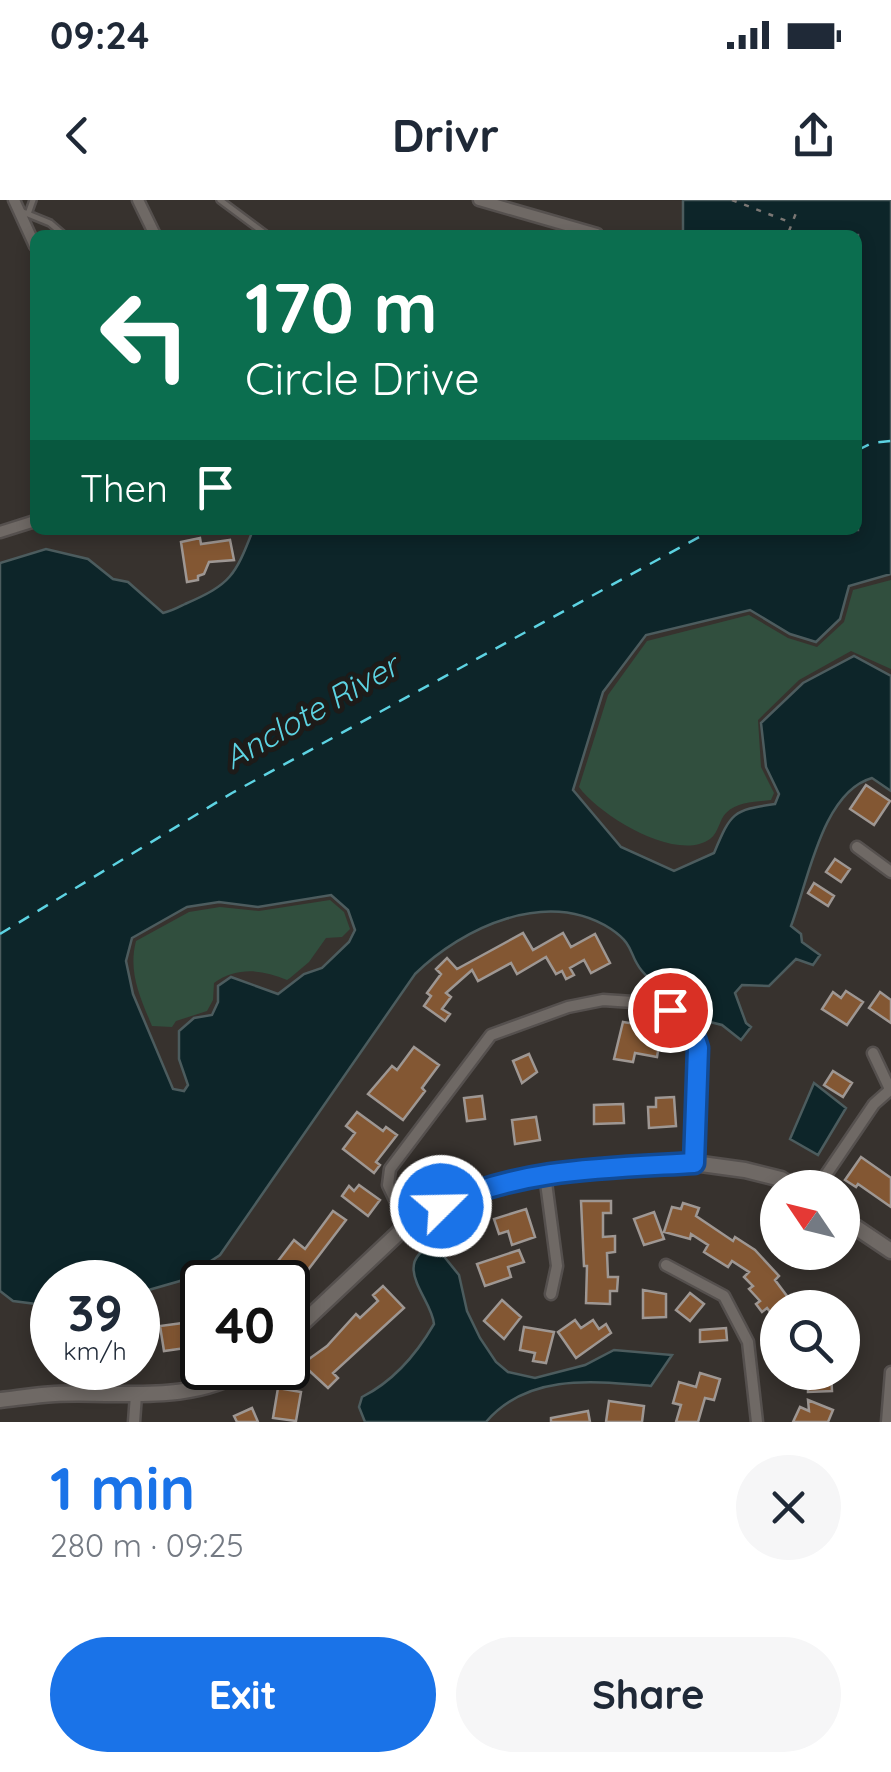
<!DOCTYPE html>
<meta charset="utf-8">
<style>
body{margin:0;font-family:Quicksand,sans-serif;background:#f6f6f7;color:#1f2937;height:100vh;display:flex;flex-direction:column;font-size:38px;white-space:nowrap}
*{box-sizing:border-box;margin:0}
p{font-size:32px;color:#747a83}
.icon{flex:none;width:55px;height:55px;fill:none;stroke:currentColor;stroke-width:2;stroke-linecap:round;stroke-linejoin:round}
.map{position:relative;height:1222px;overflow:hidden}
.details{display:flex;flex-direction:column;background:#fff;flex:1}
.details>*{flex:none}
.top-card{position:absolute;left:30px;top:30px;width:832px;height:305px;border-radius:15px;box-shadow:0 5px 15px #0003;background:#0b6e4f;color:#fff;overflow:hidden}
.needle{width:65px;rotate:305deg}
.buttons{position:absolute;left:760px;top:970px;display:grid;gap:20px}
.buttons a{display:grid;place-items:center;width:100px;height:100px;border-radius:50%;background:#fff;box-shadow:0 5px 15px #0003;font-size:50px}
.speed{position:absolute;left:30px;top:1060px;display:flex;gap:20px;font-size:50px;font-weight:700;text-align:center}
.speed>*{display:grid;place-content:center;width:130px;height:130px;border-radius:50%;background:#fff;box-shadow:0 5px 15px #0003;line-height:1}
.speed small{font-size:25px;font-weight:400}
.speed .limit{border:5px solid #111;border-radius:15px;background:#fff;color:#111}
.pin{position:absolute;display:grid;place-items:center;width:85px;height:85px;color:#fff;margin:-42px;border:5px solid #fff;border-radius:50%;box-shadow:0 2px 10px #0007}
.me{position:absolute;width:110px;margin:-55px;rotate:67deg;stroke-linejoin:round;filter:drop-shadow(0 0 8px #0008)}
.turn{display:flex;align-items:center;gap:35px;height:210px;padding:0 50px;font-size:45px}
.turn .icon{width:130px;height:130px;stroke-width:2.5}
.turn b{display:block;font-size:70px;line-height:85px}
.then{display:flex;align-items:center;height:95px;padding:0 50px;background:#0003;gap:20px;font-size:38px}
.round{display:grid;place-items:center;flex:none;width:105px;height:105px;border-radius:52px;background:#f6f6f7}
.head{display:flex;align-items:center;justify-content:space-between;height:170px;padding:0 50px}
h1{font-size:60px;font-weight:700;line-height:75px;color:#1a73e8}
.button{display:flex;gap:20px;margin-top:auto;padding:20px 50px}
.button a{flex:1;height:115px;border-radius:60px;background:#1a73e8;color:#fff;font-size:40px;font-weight:700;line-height:115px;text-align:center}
.button a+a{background:#f6f6f7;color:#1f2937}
.status{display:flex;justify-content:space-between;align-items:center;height:70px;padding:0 50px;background:#fff;direction:ltr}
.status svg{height:28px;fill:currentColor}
header{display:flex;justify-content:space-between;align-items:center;height:130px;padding:0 50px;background:#fff;font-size:45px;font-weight:700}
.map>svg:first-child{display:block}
.green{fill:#314f3e}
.water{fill:#0d2529;stroke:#4c5c5e;stroke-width:2.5;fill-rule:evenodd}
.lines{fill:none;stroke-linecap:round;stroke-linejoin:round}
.ferry{stroke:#5dd3e2;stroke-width:2.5;stroke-dasharray:12 10;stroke-linecap:butt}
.building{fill:#835733;stroke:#9e9793;stroke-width:2.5}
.lane-casing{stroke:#55504e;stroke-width:10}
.street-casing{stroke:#55504e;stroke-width:15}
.secondary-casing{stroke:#55504e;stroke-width:19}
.path{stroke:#7b7774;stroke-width:2.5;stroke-dasharray:5 8;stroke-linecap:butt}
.lane{stroke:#6f6965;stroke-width:5}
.street{stroke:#6f6965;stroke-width:10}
.secondary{stroke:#6f6965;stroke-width:14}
.route-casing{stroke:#114b97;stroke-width:25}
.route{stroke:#1a73e8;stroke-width:18}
.labels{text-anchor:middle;stroke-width:10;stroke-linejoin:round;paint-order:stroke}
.water-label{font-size:32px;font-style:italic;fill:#5dd3e2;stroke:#1d1b19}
</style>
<div class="status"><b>09:24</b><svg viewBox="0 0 49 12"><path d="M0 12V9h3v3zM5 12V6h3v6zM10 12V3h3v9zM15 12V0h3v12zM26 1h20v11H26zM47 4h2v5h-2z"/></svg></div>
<header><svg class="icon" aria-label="back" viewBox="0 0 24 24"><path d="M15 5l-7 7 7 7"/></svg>Drivr<svg class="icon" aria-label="share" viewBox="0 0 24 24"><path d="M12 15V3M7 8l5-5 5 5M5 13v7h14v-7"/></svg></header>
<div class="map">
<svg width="891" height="1222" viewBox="0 0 891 1222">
<rect width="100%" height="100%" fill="#37322e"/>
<path class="green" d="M891 380V469L851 451 799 480 758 520 761 567 774 593 771 600C757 602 738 601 726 613 719 620 719 632 710 639 676 663 599 615 579 587L608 495 647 441 749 415 788 438 817 447 844 422 853 390Z
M330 700 344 712 350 729 342 737 326 738 309 762 290 778 287 780C261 769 237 767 214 783L213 800 207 811 176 821 172 827 152 826C140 797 128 772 136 741L189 712 220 707 259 711Z"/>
<path class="water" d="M683 0H891V374L849 386 840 419 816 442 790 434 750 410 646 435 603 492 573 590 621 647 674 671 714 653C731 613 732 610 775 604L779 594 766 567 761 523 803 483 854 456 891 476V591L872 578C822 592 808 682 791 726L801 734 802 742 820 755 813 765 796 759 769 786 742 785 735 793 746 823 751 827 741 840 722 825 710 822C691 808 657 789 642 771 628 754 636 746 611 729 547 688 463 727 415 774L220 1055 180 1081 138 1093V1082H52V1106L13 1101 0 1091V363L46 349 88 359 113 379 128 382 163 413C172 411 177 408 185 404 231 384 235 376 253 330H858V35H683ZM331 695 348 710 355 730 349 742 322 768 304 774 278 794 231 777 218 786V802L212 815 194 818 179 831V859L188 885 184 891 173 889 133 794 126 761 132 738 187 707 219 702 258 707Z
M814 883 846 908 818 955 790 939Z
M434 1044 459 1075 467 1111 480 1138 496 1162 508 1172 535 1178 585 1165 614 1150 672 1155 651 1186C593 1181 528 1173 486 1222H365L359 1207 362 1197C394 1181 416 1155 434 1124 432 1098 389 1064 434 1044Z"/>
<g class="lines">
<path class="ferry" d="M858 250 872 243 891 241
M0 734 232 593 712 330"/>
</g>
<path class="building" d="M200 338 201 344 230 340 234 360 209 362 204 374 198 376V380L187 382 181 342Z
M866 585 890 601 874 625 850 609Z
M835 659 850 669 841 682 826 672Z
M814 683 834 696 828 706 808 693Z
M523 733 533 750 563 733 571 747 595 734 610 763 591 773 584 760 570 768 574 775 566 779 562 771 556 774 546 757 517 774 511 763 478 781 472 770 446 793 451 797 442 809 450 814 445 821 424 806 431 796 427 793 441 774 436 769 447 758 457 769Z
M846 791 863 802 847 825 822 809 833 792 841 798Z
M880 792 891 800V823L869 808Z
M623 822 662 828 657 857 635 853 633 862 614 859Z
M414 847 439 865 422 888 425 891 403 920 368 894 392 866 397 870Z
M529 854 537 872 522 883 513 861Z
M833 871 852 883 843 897 824 885Z
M482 896 485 919 467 921 464 898Z
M674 897 676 926 649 928 648 907H656V898Z
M623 904 624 923 594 924V905Z
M357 912 383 931 386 927 397 935 376 962 380 965 374 973 343 949 355 933 346 926Z
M536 917 540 940 515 944 512 920Z
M861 957 891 978V1007L858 984 856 987 845 980Z
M359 985 380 1000 368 1016 342 996 349 986 354 991Z
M581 1001H611V1013H603V1037L615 1036V1052L607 1053 608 1077H618L617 1091H610V1104L586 1103 587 1066H584Z
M683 1003 699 1008 696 1016 733 1041 735 1037 755 1050 779 1076 775 1080 796 1108H778V1122L767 1108 762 1112 756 1104 760 1101 749 1089 753 1086 744 1077 749 1072 732 1061 728 1067 704 1052 708 1045 691 1034 690 1039 664 1032 672 1007 681 1009Z
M526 1009 535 1037 512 1045 508 1031 499 1034 494 1019Z
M333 1011 346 1020 301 1079 278 1061 294 1040 305 1049Z
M654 1012 664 1039 644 1045 634 1019Z
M519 1050 524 1062 508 1067 511 1077 485 1086 477 1064Z
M383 1086 404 1108 333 1173 338 1178 328 1188 302 1164 327 1146 356 1114 360 1118 378 1101 373 1095Z
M643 1090 666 1094V1117L643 1118Z
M690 1093 704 1104 690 1121 676 1110Z
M502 1100 521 1117 504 1139 484 1121Z
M575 1120 581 1128 593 1120 599 1129 606 1124 611 1133 576 1158 558 1132Z
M183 1123 186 1148 164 1151 160 1126Z
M524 1127 554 1132 546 1163 533 1161 535 1153 520 1150Z
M726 1128 727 1140 700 1142V1130Z
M799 1172H831L832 1191 808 1192V1184H800Z
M700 1173 720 1179 714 1200 705 1198 698 1222H676L681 1205 673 1203 679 1182 696 1187Z
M278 1188 301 1192 296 1221 273 1218Z
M808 1200 833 1210 828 1222H793L800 1207 809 1211Z
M609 1201 644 1206 642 1222H606Z
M252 1208 258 1222H237L234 1216Z
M588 1211 590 1222H551V1218Z"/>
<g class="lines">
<defs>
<path id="lane" d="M220 0 267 35
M23 12 50 23 64 35
M28 14 33 0"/>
<path id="street" d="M14 0 35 46
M138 0 155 35
M479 0 597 34
M0 332 35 321
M857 647 891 672
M873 853 890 889
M545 975 557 1066 551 1094
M817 988 874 904 891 889
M407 1025 388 985 390 969 491 835 568 807 603 800 648 803 670 809 692 829 698 848 694 963
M666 1065 724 1096 748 1142 757 1222
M134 1222 136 1195
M887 1222 891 1172"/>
<path id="secondary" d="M842 1018 891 1051
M288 1137 407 1025 478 988 545 975 694 963 745 970 781 979 795 988
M0 1200C18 1198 37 1195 55 1194 122 1191 189 1205 249 1168"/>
</defs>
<use href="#lane" class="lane-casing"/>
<use href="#street" class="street-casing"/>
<use href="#secondary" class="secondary-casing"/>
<path class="path" d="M732 0 792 23
M789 31 796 13"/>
<use href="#lane" class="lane"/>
<use href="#street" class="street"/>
<use href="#secondary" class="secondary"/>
</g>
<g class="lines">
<defs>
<path id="route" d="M441 1006C520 968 608 968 694 963L698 848 692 829 670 810"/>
</defs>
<use href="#route" class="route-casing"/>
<use href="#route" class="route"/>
</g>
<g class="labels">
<g class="water-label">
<text transform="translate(311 512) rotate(-30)" y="11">Anclote River</text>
</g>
</g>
</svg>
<div class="buttons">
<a><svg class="needle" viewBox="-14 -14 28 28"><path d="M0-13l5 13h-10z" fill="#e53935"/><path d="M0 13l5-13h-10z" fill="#747a83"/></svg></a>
<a><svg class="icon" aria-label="search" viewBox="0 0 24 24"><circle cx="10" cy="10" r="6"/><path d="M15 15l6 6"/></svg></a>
</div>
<div class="speed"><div>39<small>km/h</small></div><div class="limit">40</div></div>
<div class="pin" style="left:670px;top:810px;background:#d93025"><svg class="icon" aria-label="arrive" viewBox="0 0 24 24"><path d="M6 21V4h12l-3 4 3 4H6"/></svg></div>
<svg class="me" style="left:441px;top:1006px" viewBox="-20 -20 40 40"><circle r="17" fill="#1a73e8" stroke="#fff" stroke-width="3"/><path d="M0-11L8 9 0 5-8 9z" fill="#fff"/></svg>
<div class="top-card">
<div class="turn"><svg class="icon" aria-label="left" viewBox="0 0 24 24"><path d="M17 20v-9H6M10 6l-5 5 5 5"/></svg><div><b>170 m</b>Circle Drive</div></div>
<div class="then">Then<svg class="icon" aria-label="arrive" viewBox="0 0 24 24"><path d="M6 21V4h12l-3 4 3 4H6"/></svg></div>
</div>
</div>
<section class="details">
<div class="head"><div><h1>1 min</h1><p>280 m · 09:25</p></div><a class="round"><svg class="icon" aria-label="close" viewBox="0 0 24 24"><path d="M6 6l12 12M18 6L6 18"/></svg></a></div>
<div class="button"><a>Exit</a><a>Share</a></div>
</section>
